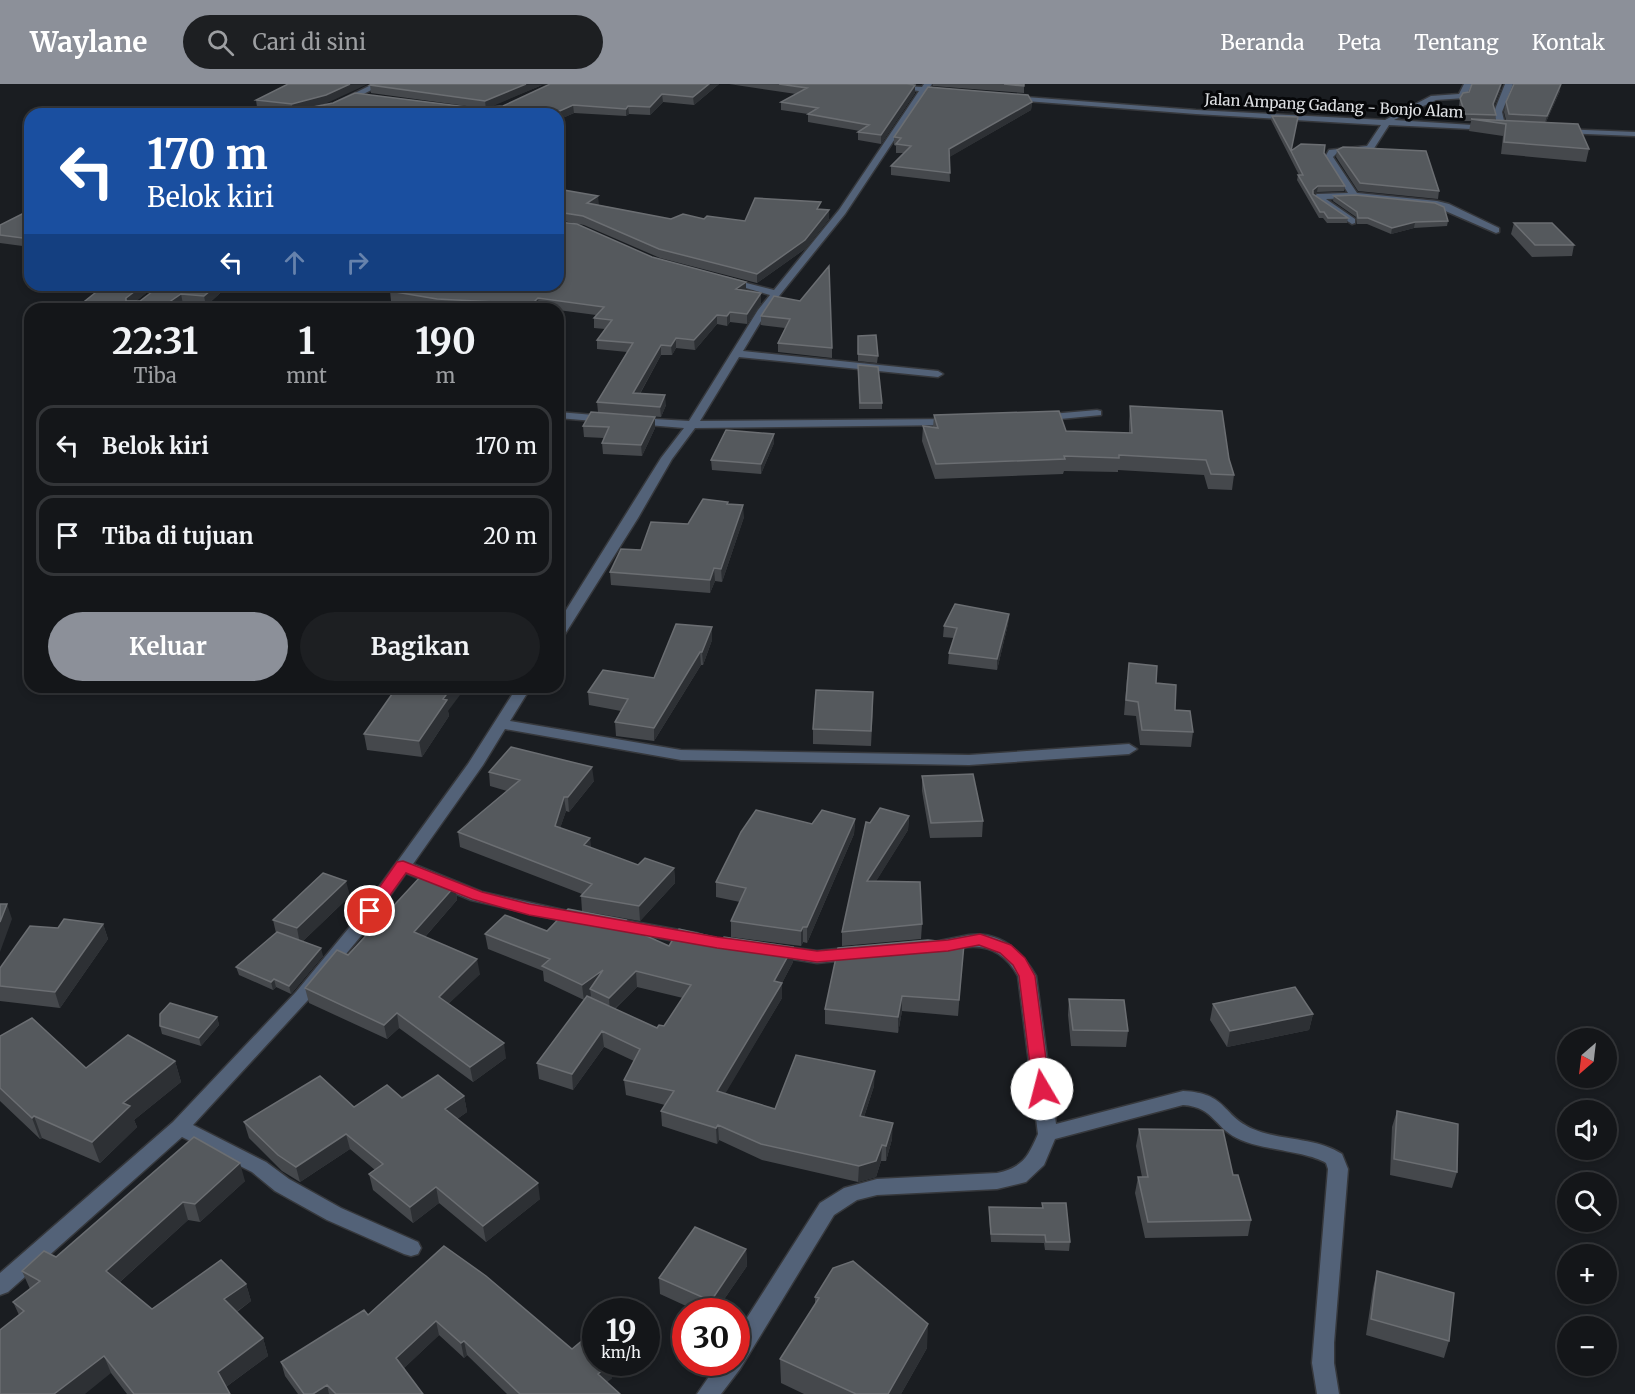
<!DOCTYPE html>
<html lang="id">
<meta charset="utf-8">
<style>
body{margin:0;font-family:Merriweather,serif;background:#1d1f22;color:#f1f3f6;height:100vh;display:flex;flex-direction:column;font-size:22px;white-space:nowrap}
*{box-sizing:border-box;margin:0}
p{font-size:20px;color:#9d9fa2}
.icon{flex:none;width:33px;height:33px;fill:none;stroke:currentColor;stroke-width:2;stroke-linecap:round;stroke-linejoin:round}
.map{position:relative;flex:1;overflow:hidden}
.details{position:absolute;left:24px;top:219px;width:540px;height:390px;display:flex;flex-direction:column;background:#141619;border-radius:18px;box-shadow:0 3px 9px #0003,0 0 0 2px #333538}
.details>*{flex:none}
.hud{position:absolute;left:24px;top:24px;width:540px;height:183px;border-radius:18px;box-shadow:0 3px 9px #0003,0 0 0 2px #333538;background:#1a4fa0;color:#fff;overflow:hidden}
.needle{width:39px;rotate:208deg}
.fabs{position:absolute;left:1557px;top:944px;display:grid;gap:12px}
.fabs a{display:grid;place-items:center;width:60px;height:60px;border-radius:50%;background:#141619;box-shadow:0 3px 9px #0003,0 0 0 2px #333538;font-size:30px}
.speed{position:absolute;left:582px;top:1214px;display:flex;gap:12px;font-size:30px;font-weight:700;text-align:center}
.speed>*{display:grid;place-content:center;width:78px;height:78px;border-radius:50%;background:#141619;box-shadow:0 3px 9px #0003,0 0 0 2px #333538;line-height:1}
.speed small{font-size:15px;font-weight:400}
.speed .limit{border:9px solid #d22;background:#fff;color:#111}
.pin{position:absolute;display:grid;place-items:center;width:51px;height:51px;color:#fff;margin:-26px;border:3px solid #fff;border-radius:50%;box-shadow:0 2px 6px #0007}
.me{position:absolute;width:66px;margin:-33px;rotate:352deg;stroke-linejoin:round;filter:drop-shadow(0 0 4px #0008)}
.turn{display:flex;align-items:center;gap:21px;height:126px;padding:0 24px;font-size:27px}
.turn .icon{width:78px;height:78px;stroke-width:2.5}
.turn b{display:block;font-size:42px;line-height:51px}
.lanes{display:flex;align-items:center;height:57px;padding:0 24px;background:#0003;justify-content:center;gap:30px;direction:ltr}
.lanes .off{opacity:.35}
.eta{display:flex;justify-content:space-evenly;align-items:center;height:102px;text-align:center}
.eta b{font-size:36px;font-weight:700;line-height:42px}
.primary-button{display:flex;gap:12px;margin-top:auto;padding:12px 24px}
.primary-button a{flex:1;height:69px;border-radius:36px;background:#8c9099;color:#fff;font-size:24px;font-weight:700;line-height:69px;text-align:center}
.primary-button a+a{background:#1d1f22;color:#f1f3f6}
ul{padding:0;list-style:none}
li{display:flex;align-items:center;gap:18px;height:81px;margin:0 12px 9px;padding:0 12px;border:3px solid #333538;border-radius:18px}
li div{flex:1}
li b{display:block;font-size:22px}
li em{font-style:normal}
header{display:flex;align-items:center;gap:36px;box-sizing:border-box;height:84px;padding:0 30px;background:#8c9099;color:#fff}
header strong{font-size:28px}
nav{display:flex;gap:33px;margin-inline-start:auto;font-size:21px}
.search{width:420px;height:54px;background:#1d1f22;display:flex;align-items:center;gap:15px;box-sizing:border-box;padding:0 21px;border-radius:33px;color:#9d9fa2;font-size:22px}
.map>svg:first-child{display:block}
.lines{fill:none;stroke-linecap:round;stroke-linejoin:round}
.minor-casing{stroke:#36383c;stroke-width:3}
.minor{fill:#536278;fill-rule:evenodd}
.wall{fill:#45484c;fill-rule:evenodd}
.shaded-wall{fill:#2d3034}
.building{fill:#55595d;stroke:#6b6e72;stroke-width:1.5}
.route{fill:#e11d48;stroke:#92132f;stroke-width:1.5}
.labels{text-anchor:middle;stroke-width:6;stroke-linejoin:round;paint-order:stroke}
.far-street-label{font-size:15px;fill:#dfe1e4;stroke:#060709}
</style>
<header>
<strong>Waylane</strong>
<div class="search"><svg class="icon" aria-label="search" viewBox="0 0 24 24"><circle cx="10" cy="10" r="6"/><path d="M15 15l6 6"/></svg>Cari di sini</div>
<nav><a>Beranda</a><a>Peta</a><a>Tentang</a><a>Kontak</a></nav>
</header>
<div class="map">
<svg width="1635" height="1310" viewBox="0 0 1635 1310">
<rect width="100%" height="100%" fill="#1a1d21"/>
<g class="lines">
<defs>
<path id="minor" d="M373 0H383L344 20 337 18Z
M866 0 922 3 924 0H932L929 4 950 8 946 10 926 8 845 130 767 227 743 267 938 287 943 290 938 293 739 273 700 337 954 335 960 338 954 341 695 344 672 375 638 434 565 550 558 554V539L661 374 684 344 636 340 630 337 636 334 689 337 758 226 770 211 722 197 727 194 774 206 839 126 919 7Z
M1464 0H1472L1465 14 1436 16 1394 36 1488 42H1491V46L1389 41 1373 66 1337 69 1333 73 1357 109 1437 117 1449 120 1499 144V148L1496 149 1434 122 1354 114 1326 115 1355 135V139L1352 140 1314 115 1313 113 1317 110 1348 109 1325 73 1329 66 1367 62 1381 41 1196 30 1012 16 1008 14 1012 12 1196 26 1385 36 1431 12 1459 10Z
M1505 0H1513L1502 28 1506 45 1502 47 1498 45 1494 28Z
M1560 45 1635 48V52L1563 49H1560Z
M1097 326 1101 327V331L1040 337 1034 334 1040 331Z
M558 328 606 332 612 335 606 338 558 334Z
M517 603H531L510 637 681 666 969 671 1129 660 1137 665 1129 670 969 681 681 676 505 645 483 681 413 780 482 808 586 831 589 835 586 839 580 841 471 816 406 789 365 847 308 916 193 1041 266 1078 289 1095 341 1124 418 1158 421 1164 418 1170 411 1172 404 1170 327 1136 275 1107 252 1088 182 1053 8 1208 0 1211V1189L173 1038 296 908 353 839 468 680Z
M607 833 696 849 702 851 705 855 702 859 696 861 601 843 598 839 601 835Z
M969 851C1000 847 1021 866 1036 892L1056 1040 1183 1007C1228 1009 1221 1031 1253 1045 1281 1057 1316 1053 1342 1070L1348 1085 1334 1259V1279L1339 1310H1317L1312 1279 1328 1085 1326 1079C1309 1068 1264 1066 1241 1056 1214 1045 1215 1023 1183 1021L1055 1055 1044 1081 1026 1098 997 1105 877 1111 857 1116 834 1131 740 1285 721 1310H697L719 1278H736V1251L820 1119 844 1104 877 1095 997 1089C1023 1083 1028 1073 1038 1050L1018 892C1006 870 988 859 962 864 953 866 944 869 934 866L931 862 934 858Z
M773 861 817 867 856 863 862 865 865 869 862 873 856 875 817 879 767 871 764 867 767 863Z"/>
</defs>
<use href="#minor" class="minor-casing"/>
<use href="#minor" class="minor"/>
</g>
<path class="wall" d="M550 0 542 1 489 23 503 22 550 0H719L694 21 663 18 650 31 629 30 626 32 574 29 558 36V30L475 24H481L371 9 370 1Z
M729 0H922H908L915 1V9L881 60 858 56V48L860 47 808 38V30L781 26V18L796 10Z
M933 0H1024V9L933 2Z
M1501 5 1494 22 1496 31 1495 36H1506L1504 28 1506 18 1560 7 1546 38 1589 65 1586 78 1501 70 1503 52 1469 47 1471 37H1464L1459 22 1460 14 1469 8Z
M256 16 327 19 293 28 257 23Z
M1264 16 1302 19 1300 29 1266 26 1263 20Z
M1032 18 1031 26 949 73 950 98 891 91V82L904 69H896V62L894 61V53Z
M1272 32 1291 67 1324 69 1345 102 1344 107 1317 108 1313 110 1348 134 1347 139H1327L1323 134H1319L1297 96 1298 91H1299L1271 36Z
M1337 66 1439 107 1438 115 1358 107 1336 73Z
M558 105 599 121 671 135H704L745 137 821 125 829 135 805 165 757 199 660 174 584 141 558 136Z
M1334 112 1448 137 1447 142 1414 144 1391 150 1367 140H1357L1356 133 1333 117Z
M30 126V163L0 159V141Z
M1514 139 1574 161 1572 172 1532 173 1511 150Z
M652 173 746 206 761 209V219L747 240 730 238 727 242 717 240 695 266 676 264 672 271H661L640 310 666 321 661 333 608 329 655 333V344L642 372 603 370 602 359 604 354 584 353 583 342 598 328 597 318 627 268 597 265V256L605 245 594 244V234L596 231 558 226V225L539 224 538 225H438L391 217 390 207Z
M105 201H156L136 217H140L229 201 206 222 183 220 175 225H75Z
M774 212 832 264V274L778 268V259L785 244 761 241V232Z
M858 252 878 272 877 279 858 277Z
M858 281 882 319V325H859Z
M1130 322 1229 375 1234 391 1232 406 1208 405 1204 391 1118 386V388L1064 387 1063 390 935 395 922 357 923 342 933 343 934 331 1066 347 1129 349V337Z
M774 359 761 390 712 386 711 376Z
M728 418V420L744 433 722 498 715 497 710 509 611 501 610 488 641 466Z
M1009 530 1008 540 997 586 948 580 949 569 954 554 943 553 944 542Z
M712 556 703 581H701L654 657 616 652 615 638 621 627 589 621 588 608 654 594Z
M1127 594 1156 599 1175 626 1193 648 1191 663 1140 661 1136 632 1124 631Z
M873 623 871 662 813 660V645Z
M448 627 449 632 422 673 367 666 364 650Z
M489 688 594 697 569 728 566 727 560 744 591 764 638 781 674 784 675 799 640 837 582 827 581 812 582 810 460 763 458 748 507 707 490 702Z
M922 692 983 737 982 753 930 754 922 707Z
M909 732 908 746 876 797 922 840 921 855 842 862V848L870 739Z
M855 735 854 750 807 859 803 858 801 862 731 853V837L740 818 716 813V798L812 740Z
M455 802 457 816 425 853 480 890 448 920 506 974 473 998 399 944 387 955 309 919 305 904 348 871Z
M350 812 303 857 323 872 291 910 276 903 273 906 239 891 236 883 276 849 273 836Z
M103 840 108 855 60 924 0 917V884L58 844Z
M627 843 669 862 793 878 782 899V914L725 1009 775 1025 874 1002 864 1033 892 1055 886 1077H881L876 1093 858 1098 762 1076 719 1056 717 1060 662 1042 661 1027 665 1021 626 1011 624 996 634 977 604 963 573 1006 539 995 537 979 584 916 544 897 543 887 488 865 485 850ZM637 903 683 914 664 942 657 944 615 925Z
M964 860 958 932 902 927 898 949 825 940V925Z
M1069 915 1128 947 1126 963 1071 962 1068 931Z
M1213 920 1313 930 1309 946 1227 963 1210 936Z
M217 933 219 941 201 962 162 950 160 942Z
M0 952 86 984 175 977 181 998 134 1036 137 1043 100 1079 42 1054 40 1055 0 1017Z
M464 1012 467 1028 457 1035 540 1115 486 1158 439 1119 413 1139 373 1106 369 1090 375 1086 350 1065 300 1098 282 1087 249 1054 244 1038 354 1023 402 1014Z
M1397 1027 1457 1088 1452 1104 1390 1091 1392 1043Z
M1139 1045 1251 1136 1248 1152 1145 1154 1135 1109 1138 1093H1142L1136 1062Z
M194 1053 245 1097 200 1138 188 1136 120 1198 152 1225 246 1200 251 1217 237 1228 263 1254 268 1272 226 1303 230 1310H127L111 1289 19 1231 13 1218 30 1205 22 1187 56 1173Z
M1042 1119 1070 1158 1069 1167 1045 1166 1044 1159 991 1158 989 1132V1123L1042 1124Z
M444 1162 572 1265 612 1294 607 1298 620 1310H507L467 1271 464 1274 439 1251 404 1284 423 1310H298L285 1292 281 1278 368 1231Z
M746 1165 747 1182 716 1227H697L660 1210 659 1194Z
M1377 1187 1449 1257 1444 1274 1366 1251 1373 1204Z
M815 1213 927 1264 901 1310H804L781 1299 780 1275 815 1220Z"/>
<path class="shaded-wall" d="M350 0H368L327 19 293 28 292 20Z
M526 0H550L542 1 486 25 485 17Z
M709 0H719L694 21 693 13Z
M1502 0 1501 5 1492 27 1493 20Z
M1561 0 1560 7 1544 42 1547 32Z
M915 1V9L881 60V51Z
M662 10 663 18 650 31V23Z
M1032 18 1031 26 948 74 949 65Z
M573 21 574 29 558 36V30H553Z
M628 22 629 30 626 32V25Z
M1318 102 1317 108 1312 111 1313 106Z
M598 112 599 121 587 119Z
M829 126V135L805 165 757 199V190Z
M1415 138 1414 144 1391 150 1392 144Z
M746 198V207L736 205Z
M143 201H156L129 223 126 217V214Z
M217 201H229L206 222 204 212Z
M761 209V219L747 240V230Z
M181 210 183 220 175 225H159Z
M538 214 539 224 538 225H533L532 220Z
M730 228V238L727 242V232Z
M717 231V240L695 266 694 256Z
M676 254V264L672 271 671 262Z
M661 261V271L634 320 633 309Z
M665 311 666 321 661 333 660 323Z
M655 333V344L642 372 641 361Z
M774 350V359L761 390V380Z
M743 421 744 433 722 498 721 485Z
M714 484 715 497 710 509V496Z
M1009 530 1008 540 997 586V575Z
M712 543V556L703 581 702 568Z
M700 568 701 581 654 657V644Z
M452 603H466L448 627 449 632 422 673 419 657 443 615Z
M592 683 594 697 569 728 568 713Z
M564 713 566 727 556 756 555 742Z
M909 732 908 746 867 812V797Z
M855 735 854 750 807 859V843Z
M590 754 592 769 584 761Z
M674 784 675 799 640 837 639 822Z
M346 797 350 812 300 860 297 844Z
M455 802 457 816 416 863 414 848Z
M7 820 12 835 0 868V838Z
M626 836 628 851 622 841Z
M103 840 108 855 60 924 55 908Z
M803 843V858L801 862V847Z
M793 863V878L780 903 782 899V914L718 1022 717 1007Z
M321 864 323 872 291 910 289 902Z
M477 875 480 890 441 927 439 913Z
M603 886 590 905 591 912 584 917 582 901Z
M636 887 637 903 610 929 609 914Z
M274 895 276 903 273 906 271 898Z
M902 912V927L898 949V933Z
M397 929 399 944 387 955 384 941Z
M1313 930 1309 946 1227 963 1230 947Z
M217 933 219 941 201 962 199 954Z
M602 947 604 963 573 1006 572 990Z
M504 959 506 974 473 998 470 983Z
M175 977 181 998 134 1036 137 1043 100 1079 92 1058 123 1019Z
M875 987 874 1002 859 1048 860 1032Z
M464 1012 467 1028 448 1041 445 1025Z
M34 1032 42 1054 40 1055 32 1034Z
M893 1039 892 1055 886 1077V1062Z
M718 1041 719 1056 717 1060 716 1044Z
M346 1050 350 1065 300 1098 296 1083Z
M882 1061 881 1077 876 1093 858 1098 859 1082Z
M240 1079 245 1097 200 1138 195 1120Z
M538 1099 540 1115 486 1158 483 1142Z
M436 1103 439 1119 413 1139 410 1123Z
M183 1118 188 1136 112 1205 106 1187Z
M746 1165 747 1182 716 1227H711V1217Z
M246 1200 251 1217 229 1233 224 1215Z
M436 1237 439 1251 399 1289 396 1274Z
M928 1240 927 1264 901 1310H888Z
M263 1254 268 1272 223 1305 218 1288Z
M464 1257 467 1271 464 1274 461 1259Z
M104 1272 111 1289 85 1310H54Z
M610 1280 612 1294 600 1304 598 1290Z
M327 1301 329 1310H313Z"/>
<path class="building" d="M288 0H350L326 11 292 20 256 16Z
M372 0H526L485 17 370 1Z
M550 0H709L693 13 662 10 650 23 628 22 626 25 573 21 553 30H293L308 24 333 19 355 9 475 24 503 22Z
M779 0H907L915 1 881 51 858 48 869 41 808 30 818 24 781 18 807 4Z
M1004 0H1024V2Z
M1472 0H1501L1493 20 1496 31 1465 30 1460 14 1463 9 1469 8Z
M1514 0H1561L1547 32 1509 30 1506 18Z
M928 3 1028 11 1032 18 949 65 950 89 891 82 911 62 896 60 901 54 894 53Z
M1264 16 1302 19 1300 24 1267 22Z
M1272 32 1298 33 1291 67Z
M1471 35 1578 40 1589 65 1504 58 1506 40Z
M1301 60 1325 61 1324 69 1345 102H1318L1313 106V110L1348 134H1328L1324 128H1320L1298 91H1303L1291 67Z
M1343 63 1426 67 1439 107 1360 99 1337 66Z
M558 105 598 112 587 119 671 135 683 130 704 135 707 132 745 137 755 114 821 118 817 125 829 126 805 156 757 190 659 165 583 132 558 128Z
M1355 111 1435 119 1444 123 1448 137 1415 138 1392 144 1368 134H1358L1357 128 1334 112Z
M30 126V155L0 151V141Z
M558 138 577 140 652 173 746 198 736 205 761 209 747 230 730 228 727 232 717 231 694 256 676 254 671 262 661 261 633 309 665 311 660 323 597 318 633 259 597 256 612 236 594 234 604 223 538 214 532 220 437 215 390 207 399 201H558Z
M1514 139H1552L1574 161H1535Z
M829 182 832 264 778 259 790 235 761 232 774 212 800 217Z
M105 201H143L126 214V217H140L161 201H217L204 212 181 210 159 225H75Z
M876 251 878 272 858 270V252Z
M858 281 878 283 882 319H860Z
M1130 322 1222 327 1229 375 1234 391 1211 390 1206 376 1119 371V374L1064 372 1065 375 936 380 923 342 938 344 934 331 1059 327 1066 347 1132 349Z
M591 328 655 333 641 361 602 359 609 343 583 342Z
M726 346 774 350 761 380 711 376Z
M703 415 728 418 727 420 743 421 721 485 714 484 710 496 610 488 621 465 641 466 651 438 688 440Z
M955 520 1009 530 997 575 949 569 957 544 944 542Z
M676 540 712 543 702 568H700L654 644 615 638 628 615 588 608 603 586 654 594Z
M1129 579 1157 582 1156 599 1176 601 1175 626 1190 627 1193 648 1142 646 1138 618 1126 616Z
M397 603H452L443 615 447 616 419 657 364 650Z
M816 606 873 608 871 647 813 645Z
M511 663 592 683 568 713H564L555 742 590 754 584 761 638 781 645 774 674 784 639 822 581 812 592 800 458 748 520 696 489 688Z
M973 690 983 737 931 739 922 692Z
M880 724 909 732 867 797 920 798 922 840 842 848 866 738 870 739Z
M756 726 812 740 822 726 855 735 807 843H803L801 847 731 837 746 804 716 798 741 748Z
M323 789 346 797 297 844 273 836Z
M421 792 455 802 414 848 477 875 439 913 504 959 470 983 397 929 384 941 305 904 337 866 348 871Z
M0 820H7L0 838Z
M568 825 626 836 622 841 669 862 679 845 723 855 724 853 793 863 774 897 782 899 717 1007 775 1025 796 971 875 987 860 1032 893 1039 886 1062 882 1061 876 1077 859 1082 761 1060 718 1041 716 1044 661 1027 674 1007 624 996 640 965 602 947 572 990 537 979 587 912 657 944 659 941 664 942 691 901 636 887 609 914 590 905 603 886 582 901 542 882 550 875 485 850 505 831 547 847Z
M64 835 103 840 55 908 0 902V884L30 842 58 844Z
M277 848 321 864 289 902 274 895 271 898 236 883Z
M928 856 964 860 959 916 902 912 898 933 825 925 838 864Z
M1295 903 1313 930 1230 947 1213 920Z
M1069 915 1124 916 1128 947 1073 946Z
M170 919 217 933 199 954 160 942V930Z
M32 934 86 984 128 951 175 977 123 1019 130 1022 92 1058 34 1032 32 1034 0 1004V952Z
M438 991 464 1012 445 1025 538 1099 483 1142 436 1103 410 1123 369 1090 383 1080 346 1050 296 1083 278 1071 244 1038 320 992 354 1023 387 1001 402 1014Z
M1397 1027 1458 1040 1457 1088 1394 1075Z
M1139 1045 1223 1046 1233 1091H1238L1251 1136 1148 1138 1138 1093H1148Z
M194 1053 240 1079 195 1120 183 1118 106 1187 152 1225 221 1176 246 1200 224 1215 263 1254 218 1288 230 1310H134L104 1272 54 1310H0V1246L24 1227 13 1218 40 1197 22 1187 44 1167 56 1173Z
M1042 1119H1066L1070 1158H1046L1045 1151 991 1150 989 1123 1043 1124Z
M695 1143 746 1165 711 1217 659 1194Z
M444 1162 486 1192 572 1265 584 1255 596 1266V1278H608L610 1280 598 1290 620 1310H520L464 1257 461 1259 436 1237 396 1274 423 1310H336L327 1301 313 1310H304L281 1278 364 1226 368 1231Z
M853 1177 928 1240 888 1310H856L780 1275 819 1214 815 1213 833 1184Z
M1377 1187 1454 1209 1449 1257 1371 1235Z"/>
<path class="route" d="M403 777 482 808 529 820 717 853 817 867 948 856 980 850 986 852 1011 861 1025 874 1035 892 1050 1005 1048 1009 1042 1011 1036 1009 1033 1005 1019 892 1013 881 1000 869 979 861 948 867 817 878 717 864 529 831 472 815 406 789 376 831H365L362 827 365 824 397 778Z"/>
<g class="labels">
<g class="far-street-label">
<text transform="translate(1334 22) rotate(3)" y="5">Jalan Ampang Gadang - Bonjo Alam</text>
</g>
</g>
</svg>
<div class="fabs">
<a><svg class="needle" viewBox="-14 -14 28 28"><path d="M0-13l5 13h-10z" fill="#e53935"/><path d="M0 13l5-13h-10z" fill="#9d9fa2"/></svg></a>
<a><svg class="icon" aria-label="sound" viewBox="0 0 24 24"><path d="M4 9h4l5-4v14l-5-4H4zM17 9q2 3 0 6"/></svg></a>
<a><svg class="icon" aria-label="search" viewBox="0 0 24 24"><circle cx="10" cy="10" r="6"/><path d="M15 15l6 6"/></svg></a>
<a>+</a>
<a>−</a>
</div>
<div class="speed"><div>19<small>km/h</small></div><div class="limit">30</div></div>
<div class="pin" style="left:370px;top:827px;background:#d93025"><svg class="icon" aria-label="arrive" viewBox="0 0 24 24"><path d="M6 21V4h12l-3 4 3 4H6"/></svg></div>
<svg class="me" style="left:1042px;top:1005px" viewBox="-20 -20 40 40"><circle r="19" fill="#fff"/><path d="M0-13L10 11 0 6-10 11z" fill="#e11d48"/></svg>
<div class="hud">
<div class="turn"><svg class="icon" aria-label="left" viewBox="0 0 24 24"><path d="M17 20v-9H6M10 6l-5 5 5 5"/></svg><div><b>170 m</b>Belok kiri</div></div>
<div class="lanes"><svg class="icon" aria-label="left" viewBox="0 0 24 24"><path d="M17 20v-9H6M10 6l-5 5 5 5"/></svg><svg class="icon off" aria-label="ahead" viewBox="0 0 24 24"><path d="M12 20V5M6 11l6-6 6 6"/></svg><svg class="icon off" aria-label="right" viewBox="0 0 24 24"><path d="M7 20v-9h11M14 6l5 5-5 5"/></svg></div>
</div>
<section class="details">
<div class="eta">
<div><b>22:31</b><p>Tiba</p></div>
<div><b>1</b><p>mnt</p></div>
<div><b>190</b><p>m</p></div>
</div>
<ul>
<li><svg class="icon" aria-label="left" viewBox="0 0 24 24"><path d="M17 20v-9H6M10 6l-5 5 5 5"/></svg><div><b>Belok kiri</b></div><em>170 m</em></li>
<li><svg class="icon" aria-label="arrive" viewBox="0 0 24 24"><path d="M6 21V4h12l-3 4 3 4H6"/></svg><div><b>Tiba di tujuan</b></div><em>20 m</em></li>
</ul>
<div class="primary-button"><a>Keluar</a><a>Bagikan</a></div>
</section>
</div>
